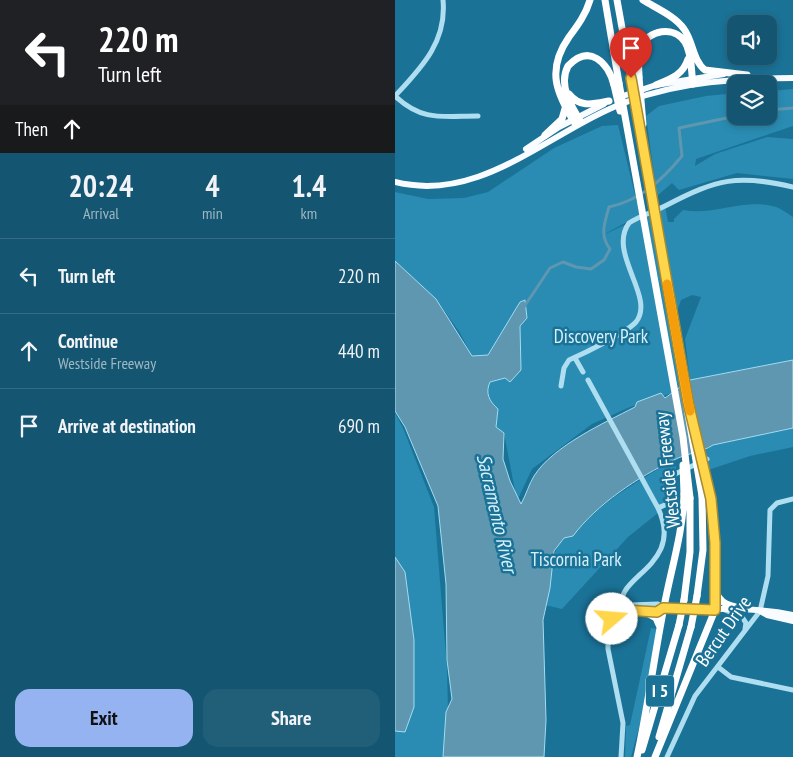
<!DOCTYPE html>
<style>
body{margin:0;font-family:"PT Sans Narrow",sans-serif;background:#215f79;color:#f1f3f6;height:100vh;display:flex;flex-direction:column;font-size:19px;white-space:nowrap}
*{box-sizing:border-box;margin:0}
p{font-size:16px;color:#9db7c3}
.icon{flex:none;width:28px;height:28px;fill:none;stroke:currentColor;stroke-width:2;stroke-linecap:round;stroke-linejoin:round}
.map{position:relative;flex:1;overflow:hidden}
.sheet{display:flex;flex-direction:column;background:#145671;width:395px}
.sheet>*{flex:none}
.hud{background:#202124;color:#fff;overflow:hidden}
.fabs{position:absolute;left:332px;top:15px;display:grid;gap:10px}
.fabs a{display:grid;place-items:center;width:50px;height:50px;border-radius:10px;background:#145671;box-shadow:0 2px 8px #0003,0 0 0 1px #336c84;font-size:25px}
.pin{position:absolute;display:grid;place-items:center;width:42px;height:42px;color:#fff;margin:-51px -21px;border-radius:50% 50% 50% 0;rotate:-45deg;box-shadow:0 0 5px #0007}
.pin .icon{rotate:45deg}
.me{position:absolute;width:55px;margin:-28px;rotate:72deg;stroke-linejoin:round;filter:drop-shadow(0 0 4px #0008)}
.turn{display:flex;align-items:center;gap:18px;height:105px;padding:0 15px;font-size:22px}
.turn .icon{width:65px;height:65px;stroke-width:2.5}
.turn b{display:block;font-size:35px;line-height:42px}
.then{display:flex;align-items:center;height:48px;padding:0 15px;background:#0003;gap:10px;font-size:19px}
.eta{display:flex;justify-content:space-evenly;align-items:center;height:85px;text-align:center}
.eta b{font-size:30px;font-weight:700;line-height:35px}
.cta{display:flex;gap:10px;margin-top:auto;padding:10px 15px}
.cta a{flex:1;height:58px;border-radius:15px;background:#95b2f1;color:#111;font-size:20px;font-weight:700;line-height:58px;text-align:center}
.cta a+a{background:#215f79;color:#f1f3f6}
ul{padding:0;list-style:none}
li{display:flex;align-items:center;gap:15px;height:75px;padding:0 15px;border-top:1px solid #336c84}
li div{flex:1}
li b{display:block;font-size:19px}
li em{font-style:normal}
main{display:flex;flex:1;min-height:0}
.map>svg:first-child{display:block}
.green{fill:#2a8cb3}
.water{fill:#5e97af;stroke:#a1dcf2}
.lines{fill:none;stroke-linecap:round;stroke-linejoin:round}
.canal{stroke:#5e97af;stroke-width:3}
.minor{stroke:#aedef0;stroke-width:5}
.major{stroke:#f8fcff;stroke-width:6}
.highway{stroke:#fff;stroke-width:7}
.highway-bridge{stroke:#fff;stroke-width:7}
.route-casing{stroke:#a68a30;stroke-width:12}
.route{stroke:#ffd54a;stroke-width:9}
.slow{stroke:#f59e0b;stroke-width:9}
.labels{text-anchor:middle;stroke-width:5;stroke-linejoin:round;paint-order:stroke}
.shield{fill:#1a7297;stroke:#bad5e0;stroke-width:1}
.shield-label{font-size:18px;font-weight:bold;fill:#fff}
.park-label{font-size:19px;fill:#d5f1fb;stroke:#1a7297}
.street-label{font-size:19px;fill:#fff;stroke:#1a7297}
.water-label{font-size:20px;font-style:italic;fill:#d6f0fa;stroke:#1a7297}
</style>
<main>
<section class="sheet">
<div class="hud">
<div class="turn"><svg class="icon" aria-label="left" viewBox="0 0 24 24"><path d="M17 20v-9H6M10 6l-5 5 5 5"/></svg><div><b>220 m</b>Turn left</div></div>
<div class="then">Then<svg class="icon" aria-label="ahead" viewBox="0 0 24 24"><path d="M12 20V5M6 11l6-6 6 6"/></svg></div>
</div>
<div class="eta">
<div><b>20:24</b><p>Arrival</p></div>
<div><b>4</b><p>min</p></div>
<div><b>1.4</b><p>km</p></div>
</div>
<ul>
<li><svg class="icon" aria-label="left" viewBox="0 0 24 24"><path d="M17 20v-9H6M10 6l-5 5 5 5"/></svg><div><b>Turn left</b></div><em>220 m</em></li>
<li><svg class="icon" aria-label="ahead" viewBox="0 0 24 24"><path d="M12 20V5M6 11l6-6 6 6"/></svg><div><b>Continue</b><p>Westside Freeway</p></div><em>440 m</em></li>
<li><svg class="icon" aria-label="arrive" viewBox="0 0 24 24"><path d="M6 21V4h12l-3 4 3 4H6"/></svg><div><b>Arrive at destination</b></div><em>690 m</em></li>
</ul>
<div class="cta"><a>Exit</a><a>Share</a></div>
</section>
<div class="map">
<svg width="398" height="757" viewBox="0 0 398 757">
<rect width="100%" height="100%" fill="#1a7297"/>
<path class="green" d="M398 89V126L301 159 300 166 320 154 372 137 398 139V179L342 173 284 190 277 183 262 196 251 116 264 106 311 96 341 93V116H374V91Z
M223 125 245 215 204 237 270 206 273 222H279V219L288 210C317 216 347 199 377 206 384 207 392 213 398 217V360L295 380 290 339 306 297 297 295 286 300 281 315 295 387 235 407 197 424 137 469 122 501 109 433 101 427 103 409C94 400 90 393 95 382L110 378 126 370 125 326 132 318 130 300 125 302 93 355 77 356 65 333 41 299 0 261V192L33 199 69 198 93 192 159 148 207 126Z
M0 413 8 428 39 507 52 668 54 757H0Z
M398 428V447L355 456 313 470 309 451 318 445Z
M280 459 284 496 233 537 167 609 150 605C157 582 152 557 169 538L178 536C204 502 244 481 280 459Z
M256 628 262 629 249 709 236 757H230L231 726 235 725Z"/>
<path class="water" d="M0 261 41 299 77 356 93 355 125 302 130 300 132 318 125 326 126 370 115 382 110 378 95 382C90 393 94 401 103 409L101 427 109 433 108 459 115 481 126 504C131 495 134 484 139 476 158 446 209 423 240 407L242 402 266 393 270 398 295 380 398 360V428L318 445C306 453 292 453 279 460 243 477 202 504 178 536L169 538 159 551 155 588 148 620 151 720 149 757H48L51 712 57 699 52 660 51 584 43 506 10 427 0 411Z
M0 557 10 572 19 640V707L10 732 0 731Z"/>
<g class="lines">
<path class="canal" d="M374 110 398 108
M129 307 155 268 168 262 181 267 196 269 209 260 215 249C204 235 210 222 214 207 246 200 267 180 287 156L284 128 341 116"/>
<path class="minor" d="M0 96C26 68 52 42 48 0
M0 96C28 122 48 116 83 116
M180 358 188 372
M193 380 263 508C291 568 215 576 228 610
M166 386 169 368 174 360C190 353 231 333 241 322 261 297 212 253 234 223 246 215 259 212 272 205 322 179 343 174 398 187
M263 508 272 504 280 474 312 459
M330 610 347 617 351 623 350 629
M323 667 336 677 398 690
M226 757 228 723 213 649V627L217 619 235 605 263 604 268 608 262 612 228 610
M272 757 300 696 365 611 373 576 375 510 382 503 398 499"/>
<path class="major" d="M222 98 261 85 329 74
M131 149 164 127 209 104
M0 182C88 204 156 129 234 101 287 81 342 79 398 78
M268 608C312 610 356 606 398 615
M365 611 372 615 398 621"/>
<path class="highway" d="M210 0 224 83
M222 0 236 78
M248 0C261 8 280 16 289 29 298 41 298 61 310 70L352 75
M244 77C244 68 242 56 246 47 253 30 279 25 290 42 297 53 296 71 298 84
M261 85C276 79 288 75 293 59
M174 94C185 108 198 104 214 101
M186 122C176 106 163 85 173 66 195 43 213 63 219 85
M181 125C161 93 151 70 174 37 183 25 191 14 195 0
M150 135 167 119 171 105
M321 592C326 606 338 606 351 609
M302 596 308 550 307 496
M289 600 295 552V498
M248 611 261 618 265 627
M264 737 296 627
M247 750 284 625
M242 757C253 707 259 657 269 607 276 569 288 533 289 494
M260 757 320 610 319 527 313 483"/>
<path class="highway-bridge" d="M244 77 248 124
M236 78 307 496
M224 83 288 437 295 498
M219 85 225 111
M306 453 313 483
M288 465 289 494
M284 625 289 600
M296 627 302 596"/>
</g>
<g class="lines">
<defs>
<path id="route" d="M217 619 228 610 262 612 268 608 320 610V543L316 499 293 402 236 78"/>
</defs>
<use href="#route" class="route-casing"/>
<use href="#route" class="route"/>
<path class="slow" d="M272 284 295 411"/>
</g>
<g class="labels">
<rect class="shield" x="251" y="675.5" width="28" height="31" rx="4"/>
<g class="shield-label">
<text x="265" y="697">I 5</text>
</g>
<g class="park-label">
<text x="206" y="343">Discovery Park</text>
<text x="181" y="566">Tiscornia Park</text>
</g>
<g class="street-label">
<text transform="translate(272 470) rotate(-96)" y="7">Westside Freeway</text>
<text transform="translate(328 631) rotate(-55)" y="7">Bercut Drive</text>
</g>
<g class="water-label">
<text transform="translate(102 513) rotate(77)" y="7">Sacramento River</text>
</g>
</g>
</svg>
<div class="fabs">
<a><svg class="icon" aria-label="sound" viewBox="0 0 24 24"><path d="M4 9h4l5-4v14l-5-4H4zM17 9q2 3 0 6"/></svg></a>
<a><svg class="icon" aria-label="layers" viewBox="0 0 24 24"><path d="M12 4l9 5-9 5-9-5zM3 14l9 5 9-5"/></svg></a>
</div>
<div class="pin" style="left:236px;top:78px;background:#d93025"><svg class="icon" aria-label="arrive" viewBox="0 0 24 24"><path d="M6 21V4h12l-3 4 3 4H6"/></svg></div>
<svg class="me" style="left:217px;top:619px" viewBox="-20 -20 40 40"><circle r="19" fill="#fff"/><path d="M0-13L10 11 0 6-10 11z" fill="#ffd54a"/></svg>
</div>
</main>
